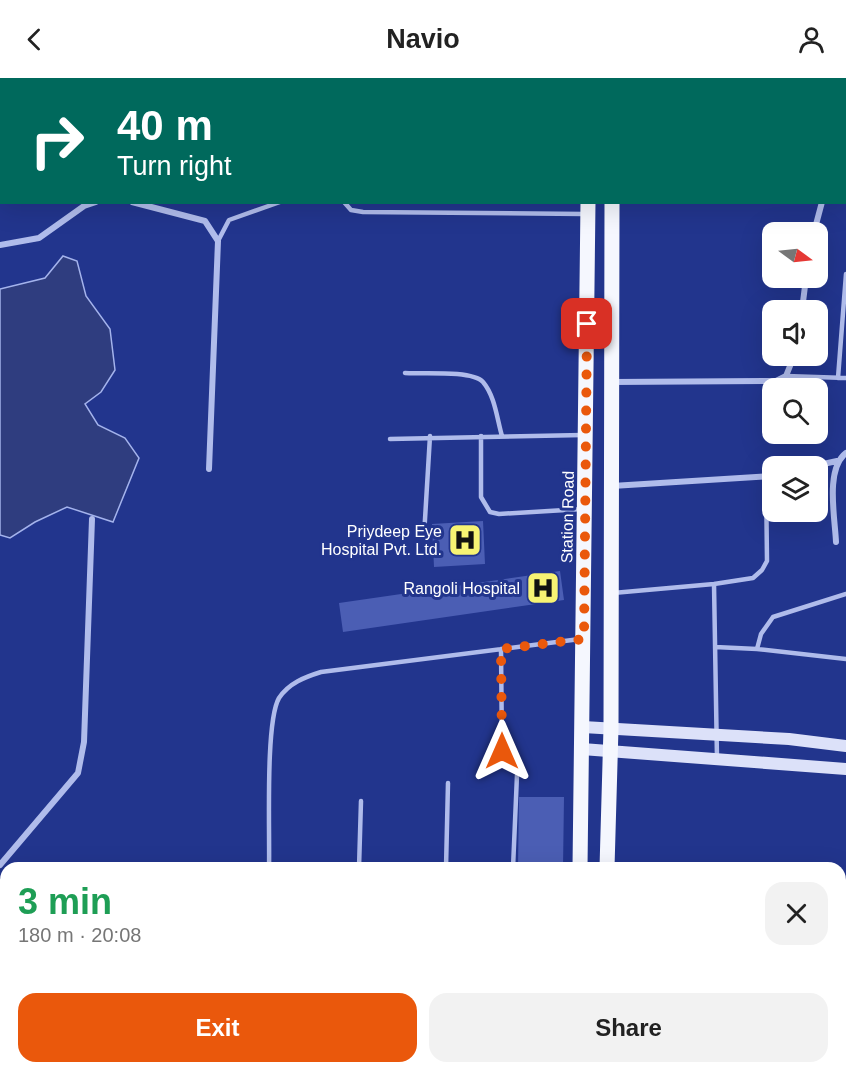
<!DOCTYPE html>
<meta charset="utf-8">
<style>
body{margin:0;font-family:Helvetica,sans-serif;background:#f2f2f2;color:#222;height:100vh;display:flex;flex-direction:column;font-size:22px;white-space:nowrap}
*{box-sizing:border-box;margin:0}
p{font-size:20px;color:#767676}
.icon{flex:none;width:33px;height:33px;fill:none;stroke:currentColor;stroke-width:2;stroke-linecap:round;stroke-linejoin:round}
.map{position:relative;flex:1;overflow:hidden}
.sheet{position:absolute;left:0px;top:784px;width:846px;height:212px;display:flex;flex-direction:column;background:#fff;border-radius:18px 18px 0 0;box-shadow:0 6px 24px #0002}
.sheet>*{flex:none}
.guide{position:absolute;left:0px;top:0px;width:846px;height:126px;box-shadow:0 6px 24px #0002;background:#00695c;color:#fff;overflow:hidden}
.needle{width:39px;rotate:105deg}
.tools{position:absolute;left:762px;top:144px;display:grid;gap:12px}
.tools a{display:grid;place-items:center;width:66px;height:66px;border-radius:12px;background:#fff;box-shadow:0 6px 24px #0002;font-size:30px}
.pin{position:absolute;display:grid;place-items:center;width:51px;height:51px;color:#fff;margin:-26px;border-radius:12px;box-shadow:0 3px 9px #0006}
.me{position:absolute;width:66px;margin:-33px;rotate:0deg;stroke-linejoin:round;filter:drop-shadow(0 0 4px #0008)}
.turn{display:flex;align-items:center;gap:21px;height:126px;padding:0 18px;font-size:27px}
.turn .icon{width:78px;height:78px;stroke-width:2.5}
.turn b{display:block;font-size:42px;line-height:51px}
.round{display:grid;place-items:center;flex:none;width:63px;height:63px;border-radius:18px;background:#f2f2f2}
.headline{display:flex;align-items:center;justify-content:space-between;height:102px;padding:0 18px}
h1{font-size:36px;font-weight:700;line-height:45px;color:#1e9e55}
.primary-button{display:flex;gap:12px;margin-top:auto;padding:12px 18px}
.primary-button a{flex:1;height:69px;border-radius:18px;background:#ea580c;color:#fff;font-size:24px;font-weight:700;line-height:69px;text-align:center}
.primary-button a+a{background:#f2f2f2;color:#222}
header{display:flex;justify-content:space-between;align-items:center;height:78px;padding:0 18px;background:#fff;font-size:27px;font-weight:700}
.map>svg:first-child{display:block}
.water{fill:#2f3d7f;stroke:#a4b3ec;stroke-width:1.5}
.building{fill:#4b5eb4}
.lines{fill:none;stroke-linecap:round;stroke-linejoin:round}
.service{stroke:#b0bceb;stroke-width:4.5}
.minor{stroke:#b0bceb;stroke-width:6}
.secondary{stroke:#dce1f9;stroke-width:12}
.primary{stroke:#f5f7fe;stroke-width:15}
.route{stroke:#ea580c;stroke-width:10;stroke-dasharray:0 18}
.labels{text-anchor:middle;stroke-width:6;stroke-linejoin:round;paint-order:stroke}
.street-label{font-size:16px;fill:#fff;stroke:#22358d}
.poi-label{font-size:16px;fill:#fff;stroke:#22358d;text-anchor:end}
</style>
<header><svg class="icon" aria-label="back" viewBox="0 0 24 24"><path d="M15 5l-7 7 7 7"/></svg>Navio<svg class="icon" aria-label="person" viewBox="0 0 24 24"><circle cx="12" cy="8" r="4"/><path d="M4 21q1-7 8-7t8 7"/></svg></header>
<div class="map">
<svg width="846" height="995" viewBox="0 0 846 995">
<rect width="100%" height="100%" fill="#22358d"/>
<path class="water" d="M63 178 77 183 86 218 110 251 115 292 101 314 85 326 98 347 125 360 139 380 113 444 67 429 35 444 10 460 0 457V211L45 200Z"/>
<path class="building" d="M483 443 485 486 434 489 432 446Z
M560 493 564 522 343 554 339 525Z
M519 719H564L563 790H518Z
M517 990H558V995H517Z"/>
<g class="lines">
<path class="service" d="M339 0V2
M506 0V2
M344 124 351 132 363 134 584 136
M218 163 229 142 280 124
M405 295C422 296 472 292 483 304 495 318 497 341 502 358
M786 298 846 300
M838 300 846 196
M481 358V419L490 434 499 436 582 431
M390 361 583 357
M424 458 430 358
M714 506 717 681
M613 515 714 506 753 500 762 492 767 483 766 400
M715 569 757 571 846 581
M501 571 502 673
M757 571 761 556 773 539 846 516
M269 790C270 757 265 644 279 620 289 605 305 599 321 594L580 561
M359 790 361 723
M446 790 448 705
M513 790 517 697
M440 995V990
M512 995V990"/>
<path class="minor" d="M138 0V2
M844 56 846 51
M132 124 205 143 218 163 209 391
M814 154 822 124
M0 167 39 160 84 128 96 124
M802 232 806 200
M612 304 776 303 786 298 794 278
M814 388 837 383
M612 408 772 398
M836 464C835 440 825 391 846 375
M0 787 78 695 84 664 92 441
M0 804 6 803
M0 913H6
M36 995H54
M167 995 168 990"/>
<path class="secondary" d="M583 649 789 661 846 668
M582 671 846 691"/>
<path class="primary" d="M590 2V0
M613 2V0
M580 790 588 124
M607 790 611 650 612 124
M577 995V990
M603 995V990"/>
</g>
<g class="lines">
<path class="route" d="M502 673 501 571 584 561 587 246"/>
</g>
<defs>
<symbol id="hospital-square" viewBox="-11 -11 22 22"><rect x="-9" y="-9" width="18" height="18" rx="4" fill="#f7f373" stroke="#22358d"/><path d="M-5-5h3v3.5h4V-5h3V5h-3V1.5h-4V5h-3Z" fill="#111"/></symbol>
</defs>
<g fill-rule="evenodd">
<use href="#hospital-square" x="446" y="443" width="38" height="38"/>
<use href="#hospital-square" x="524" y="491" width="38" height="38"/>
</g>
<g class="labels">
<g class="street-label">
<text transform="translate(567 439) rotate(-89)" y="6">Station Road</text>
</g>
<g class="poi-label">
<text x="442" y="459">Priydeep Eye<tspan x="442" dy="18">Hospital Pvt. Ltd.</tspan></text>
<text x="520" y="516">Rangoli Hospital</text>
</g>
</g>
</svg>
<div class="tools">
<a><svg class="needle" viewBox="-14 -14 28 28"><path d="M0-13l5 13h-10z" fill="#e53935"/><path d="M0 13l5-13h-10z" fill="#767676"/></svg></a>
<a><svg class="icon" aria-label="sound" viewBox="0 0 24 24"><path d="M4 9h4l5-4v14l-5-4H4zM17 9q2 3 0 6"/></svg></a>
<a><svg class="icon" aria-label="search" viewBox="0 0 24 24"><circle cx="10" cy="10" r="6"/><path d="M15 15l6 6"/></svg></a>
<a><svg class="icon" aria-label="layers" viewBox="0 0 24 24"><path d="M12 4l9 5-9 5-9-5zM3 14l9 5 9-5"/></svg></a>
</div>
<div class="pin" style="left:587px;top:246px;background:#d93025"><svg class="icon" aria-label="arrive" viewBox="0 0 24 24"><path d="M6 21V4h12l-3 4 3 4H6"/></svg></div>
<svg class="me" style="left:502px;top:673px" viewBox="-20 -20 40 40"><path d="M0-17L14 15 0 8-14 15z" fill="#ea580c" stroke="#fff" stroke-width="4"/></svg>
<div class="guide">
<div class="turn"><svg class="icon" aria-label="right" viewBox="0 0 24 24"><path d="M7 20v-9h11M14 6l5 5-5 5"/></svg><div><b>40 m</b>Turn right</div></div>
</div>
<section class="sheet">
<div class="headline"><div><h1>3 min</h1><p>180 m · 20:08</p></div><a class="round"><svg class="icon" aria-label="close" viewBox="0 0 24 24"><path d="M6 6l12 12M18 6L6 18"/></svg></a></div>
<div class="primary-button"><a>Exit</a><a>Share</a></div>
</section>
</div>
